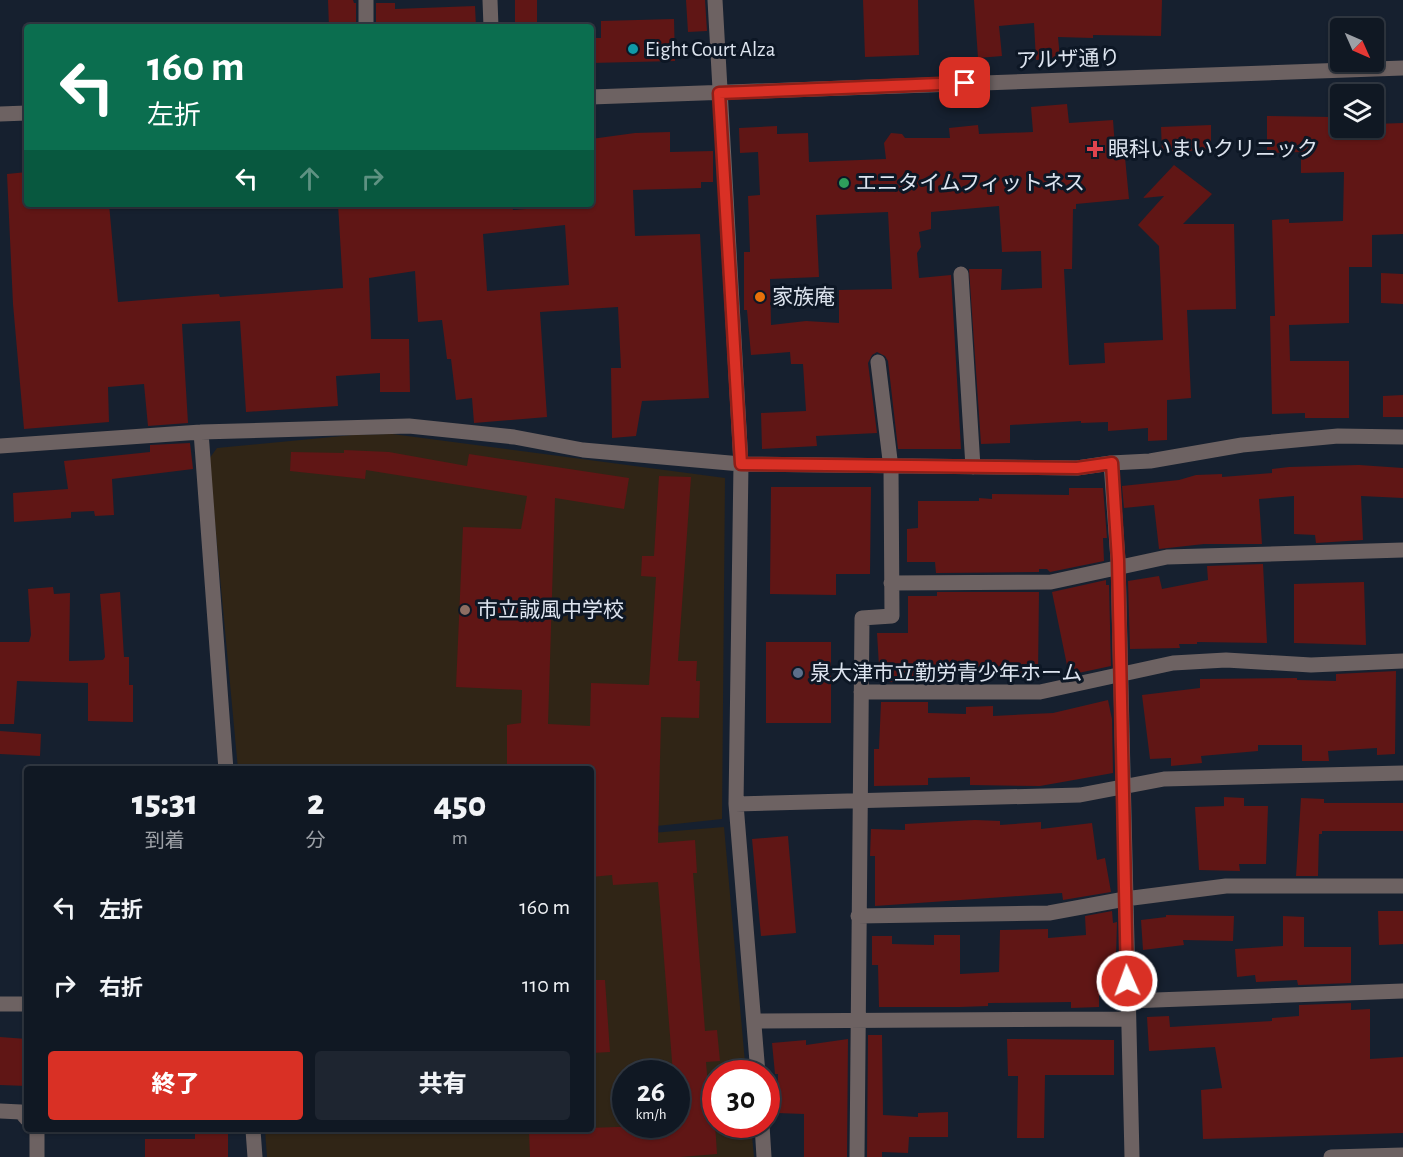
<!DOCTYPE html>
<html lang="ja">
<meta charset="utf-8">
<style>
body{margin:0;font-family:"Alegreya Sans","Noto Sans JP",sans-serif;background:#1e2530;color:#f1f3f6;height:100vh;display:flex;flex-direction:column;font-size:22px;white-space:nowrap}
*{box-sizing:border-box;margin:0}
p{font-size:20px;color:#9ca0a6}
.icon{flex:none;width:33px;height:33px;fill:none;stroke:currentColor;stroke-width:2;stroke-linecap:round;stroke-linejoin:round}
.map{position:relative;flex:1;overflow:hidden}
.drawer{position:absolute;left:24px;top:766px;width:570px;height:366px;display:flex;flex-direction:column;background:#101823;border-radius:6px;box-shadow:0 2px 4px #0004,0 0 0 2px #303741}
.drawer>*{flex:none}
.top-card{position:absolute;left:24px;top:24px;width:570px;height:183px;border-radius:6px;box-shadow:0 2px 4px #0004,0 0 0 2px #303741;background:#0b6e4f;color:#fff;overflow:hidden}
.needle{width:39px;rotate:135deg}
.fabs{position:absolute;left:1330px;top:18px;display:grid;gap:12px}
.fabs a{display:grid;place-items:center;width:54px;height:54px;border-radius:6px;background:#101823;box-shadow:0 2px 4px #0004,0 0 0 2px #303741;font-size:30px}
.speed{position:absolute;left:612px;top:1060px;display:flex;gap:12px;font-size:30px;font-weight:700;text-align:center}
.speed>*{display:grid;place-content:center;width:78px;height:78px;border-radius:50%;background:#101823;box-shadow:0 2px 4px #0004,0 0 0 2px #303741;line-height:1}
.speed small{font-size:15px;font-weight:400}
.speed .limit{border:9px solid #d22;background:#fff;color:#111}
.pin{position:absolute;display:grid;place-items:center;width:51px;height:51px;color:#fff;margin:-26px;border-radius:12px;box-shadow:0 3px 9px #0006}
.me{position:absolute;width:66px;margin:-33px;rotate:358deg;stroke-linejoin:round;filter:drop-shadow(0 0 4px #0008)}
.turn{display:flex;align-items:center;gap:21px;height:126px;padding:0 24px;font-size:27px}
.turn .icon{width:78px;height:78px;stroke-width:2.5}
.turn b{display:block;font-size:42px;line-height:51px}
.lanes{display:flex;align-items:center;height:57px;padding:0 24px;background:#0003;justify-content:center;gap:30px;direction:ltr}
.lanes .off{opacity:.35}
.eta{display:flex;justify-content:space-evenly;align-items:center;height:102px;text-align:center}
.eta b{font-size:36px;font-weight:800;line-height:42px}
.primary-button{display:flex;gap:12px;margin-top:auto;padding:12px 24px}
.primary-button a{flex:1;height:69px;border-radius:6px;background:#d93025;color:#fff;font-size:24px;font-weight:800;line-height:69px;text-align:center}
.primary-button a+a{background:#1e2530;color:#f1f3f6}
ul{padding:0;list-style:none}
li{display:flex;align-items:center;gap:18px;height:78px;padding:0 24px}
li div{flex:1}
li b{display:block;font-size:22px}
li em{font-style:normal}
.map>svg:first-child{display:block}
.education{fill:#302516;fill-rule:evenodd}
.building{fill:#601615;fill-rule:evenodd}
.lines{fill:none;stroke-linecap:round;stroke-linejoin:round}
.minor{stroke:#6d6262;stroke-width:15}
.route-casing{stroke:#8d1f18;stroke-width:15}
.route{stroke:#d93025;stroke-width:10}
.culture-dot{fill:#0f9aa8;stroke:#0d1725;stroke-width:2}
.health-dot{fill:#e0444e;stroke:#0d1725;stroke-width:2}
.leisure-dot{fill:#2e9e5b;stroke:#0d1725;stroke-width:2}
.food-dot{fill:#e8710a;stroke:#0d1725;stroke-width:2}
.education-dot{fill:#8d6e63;stroke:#0d1725;stroke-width:2}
.service-dot{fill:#5c6f8a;stroke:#0d1725;stroke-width:2}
.labels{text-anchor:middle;stroke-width:6;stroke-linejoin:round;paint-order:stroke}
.poi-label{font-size:21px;fill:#dde4ef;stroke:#0d1725;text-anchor:start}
.street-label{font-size:21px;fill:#dde4ef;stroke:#0d1725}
</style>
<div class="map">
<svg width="1403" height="1157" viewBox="0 0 1403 1157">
<rect width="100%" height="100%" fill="#16202f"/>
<path class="education" d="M392 434 725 478 722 819 591 833V770L238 769 209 459 217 448 353 435Z
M724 827 746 1074H716V1125H751L754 1157H267L265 1130H591V838ZM626 1074H676V1125H626Z"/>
<path class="building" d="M328 0H353L354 3H356V27H329Z
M515 0H537V27H515Z
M686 0H705L707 31 688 32Z
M863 0H918L919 55 865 57Z
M974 0H1162L1161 36 1093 35V38L1058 37 1060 58 1036 60 1034 23 999 26 1002 56 978 58Z
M376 3H395V9L475 6 476 27H376Z
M674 19 675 61 591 63V38H601V21Z
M1067 104 1069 123 1113 120 1115 147H1124L1129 199 1076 204V209H1073L1072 269H1064L1069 365 1105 363 1104 343 1163 340 1159 246 1138 225 1164 196 1143 198 1174 165 1212 194 1183 224H1234L1236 309 1187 310 1191 398 1167 400V440L1148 441V428L1108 431V422L1081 423V421L1010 425V443L981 444 969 269H1002L1001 290 1042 288 1041 251 1002 252 999 206 931 212V229L919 232 921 247 917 253 919 278 951 275 961 449H898L888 361 885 356 877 352 872 355 868 363 877 433 816 436 817 446 762 449 761 413 806 411 803 364H791L790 352 751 355 747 310H744V252H750L748 196 760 195 758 152 740 153 739 128 777 126V134L808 133 809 162 886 159 884 143 891 133 902 134 905 138H950L949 128 978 125 979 134 1033 132 1031 107ZM888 212 892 289 839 290V323L806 321 771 325 770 279 819 277 816 215Z
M1267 116 1331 117V128H1374V124L1403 123V234L1372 235V267H1349V323L1289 325 1290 361H1349V418H1305V413L1272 414 1270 316H1275L1272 220 1289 219V223L1343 221 1344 172 1301 173V152L1267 153Z
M1211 125V150L1162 152 1161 127Z
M670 132V152L713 151V182H701V188L633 190 635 236 700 234 709 398 642 401 636 436 612 438 611 368H621L618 307 540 312 547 417 474 423 472 398 456 400 451 359H447L442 320 418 322 415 271 369 278 371 339H409L410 392H380V373L336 376 338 406 246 412 240 321 182 324 188 423 148 426 144 384 108 387 109 422 24 429 13 304 7 174 27 172V204H109L118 302 219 294 220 297 343 288 338 204H512L513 210 591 204V139L635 133ZM565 225 569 285 487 291 483 234Z
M1381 273 1403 274V304L1381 303Z
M1403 395V417H1383V396Z
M190 443 193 469 112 479 114 515 95 516 94 511 71 512V518L14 522 13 493 68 489 64 461 150 452V445Z
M344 450 389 452 467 466 469 454 629 478 624 509 555 498 548 724 590 726 591 683 649 685 656 577 641 576 642 556H654L659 476 691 477 678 661H697L696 681H700L699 718 661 717 658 843 695 840 697 873H693L705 1031 717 1030 720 1061 706 1062 711 1123H715L717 1154 680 1157H530L529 1130 676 1125V1074H673L658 882 613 885 612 875 591 877V770H507V725L521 723 522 690 456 687 463 527 521 529 527 496 366 470 365 479 290 471 291 452 344 453Z
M1359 465 1403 468V498L1361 496 1363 540 1316 543 1315 535 1294 534V496L1259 499 1262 544H1204L1159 549 1154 505 1124 508 1122 486 1179 480 1196 475 1222 474V477L1272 473V469L1289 467Z
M771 487H871L870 574H836V595L770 594Z
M1069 488H1103L1107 538H1103L1104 561 1050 572 1047 569H1039V572L936 573 935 562H907V529L918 528V501H979V498L992 499V494L1069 495Z
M1263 564 1267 643 1197 642V644H1179L1180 648 1130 649 1128 581 1159 576 1162 589 1208 580 1207 566Z
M1106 580V585H1109L1111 666 1069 675 1052 592Z
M1364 582 1366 645 1294 643V584Z
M53 587 54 594 70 593 69 661 103 660 105 657 100 594 120 592 124 657H129V685H133V722L88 721V683L17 681 14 724H0V642H29L31 635 28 589Z
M937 592H1039L1038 674 938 673V680H927V682H880L877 633H908V596H937Z
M766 642H831V723H766Z
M1396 671 1395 754 1377 755V748L1328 751 1329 761H1302V745H1258V751L1201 756 1202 763 1171 766V758L1150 759 1142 695 1200 688V679L1297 678V680L1336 681V674Z
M1108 700 1112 719 1113 773 1040 786 970 785V777L928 778V785L874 786V749H879L881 702H928V713L966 714V707L993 706V716L1053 713Z
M0 731 41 734 40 756 0 754Z
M1224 797 1244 798V806H1268L1266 864H1239L1240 871 1199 870 1195 807 1224 806Z
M1301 798 1324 799V803H1403V831H1322V834H1319L1318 876H1296Z
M975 820 1000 821V825L1041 822V829L1092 823 1097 860 1105 858 1111 892 1063 900 1062 893 875 906V856H870L871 829 905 830V824Z
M788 836 796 933 761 936 752 839Z
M1112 911 1113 923 1117 922 1115 994 1099 995V1007L1071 1008V1002L988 1003V1006L960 1007H879L878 965H872V936H892V944L934 945V935H960V974L999 972 1000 930 1048 929V938L1086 935 1085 916Z
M1378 911H1403V944L1379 945Z
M1166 915 1234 916 1233 941 1183 940 1184 945 1143 950 1141 920 1166 917Z
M1283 916 1304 917V947H1351V983L1298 985 1297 980 1256 982 1255 975 1237 977 1235 949 1283 946Z
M591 980H605L610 1052 591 1053Z
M1351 1003V1010L1370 1009V1059L1403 1057V1133L1203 1139 1201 1090 1222 1088 1215 1047 1149 1051 1147 1017 1169 1016 1170 1027 1272 1021V1018L1299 1016V1005Z
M868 1035H882L883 1115 918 1117V1113L948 1112V1137H909L908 1153 882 1152V1157H867Z
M0 1037 27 1039V1086L0 1085Z
M848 1039 847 1157H804V1114L777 1113 778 1074H775L772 1043 806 1040V1045Z
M1007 1039 1114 1040V1075H1045L1044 1138H1017L1018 1076H1008Z
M228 1130V1157H145V1139H195V1132Z"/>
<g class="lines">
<path class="minor" d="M366 0V27
M490 0 491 27
M715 0 741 464 736 804 758 1074
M591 97 1403 68
M0 114 27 113
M961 274 973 467
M201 432 226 770
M0 446 201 432 409 426 514 437 583 450 741 464 1077 468 1111 463 1150 461 1242 445 1338 436 1403 437
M1111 463 1118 560 1132 1157
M891 583 1051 582 1167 557 1403 550
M861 692H1040L1173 663 1226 660 1311 665 1403 661
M736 804 1080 795 1164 779 1403 773
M858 916 1049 913 1125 899 1226 886H1403
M1128 1001 1403 991
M0 1004H27
M754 1021 1128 1019
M0 1111 21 1112 27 1119
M762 1125 764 1157
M37 1130V1157
M253 1130 255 1157
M857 1157 862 618 892 616 891 468 878 362
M1331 1157 1403 1155"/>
</g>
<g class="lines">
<defs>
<path id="route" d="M965 83 719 93 741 464 1077 468 1112 463 1118 560 1127 981"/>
</defs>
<use href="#route" class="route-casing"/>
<use href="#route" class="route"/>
</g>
<circle class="culture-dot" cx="633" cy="49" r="6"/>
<path class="health-dot" d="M1092 140h6v6h6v6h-6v6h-6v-6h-6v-6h6z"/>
<circle class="leisure-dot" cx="844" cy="183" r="6"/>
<circle class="food-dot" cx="760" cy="297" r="6"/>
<circle class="education-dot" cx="465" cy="610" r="6"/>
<circle class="service-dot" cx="798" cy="673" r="6"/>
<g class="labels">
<g class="poi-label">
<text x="645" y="56">Eight Court Alza</text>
<text x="1108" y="156">眼科いまいクリニック</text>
<text x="856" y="190">エニタイムフィットネス</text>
<text x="772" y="304">家族庵</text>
<text x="477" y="617">市立誠風中学校</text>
<text x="810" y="680">泉大津市立勤労青少年ホーム</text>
</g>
<g class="street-label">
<text transform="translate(1068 59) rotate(-2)" y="7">アルザ通り</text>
</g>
</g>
</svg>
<div class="fabs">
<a><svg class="needle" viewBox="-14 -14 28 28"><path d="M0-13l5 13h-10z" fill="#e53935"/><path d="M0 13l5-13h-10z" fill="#9ca0a6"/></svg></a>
<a><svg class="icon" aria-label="layers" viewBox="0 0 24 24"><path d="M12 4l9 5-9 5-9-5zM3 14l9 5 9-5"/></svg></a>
</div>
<div class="speed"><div>26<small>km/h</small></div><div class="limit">30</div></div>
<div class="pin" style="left:965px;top:83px;background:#d93025"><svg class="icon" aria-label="arrive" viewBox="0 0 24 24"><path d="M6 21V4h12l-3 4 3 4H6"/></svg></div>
<svg class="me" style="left:1127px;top:981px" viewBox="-20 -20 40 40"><circle r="17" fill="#d93025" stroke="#fff" stroke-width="3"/><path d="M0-11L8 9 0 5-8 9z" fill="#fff"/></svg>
<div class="top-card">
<div class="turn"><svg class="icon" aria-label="left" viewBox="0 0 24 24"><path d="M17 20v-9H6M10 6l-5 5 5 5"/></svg><div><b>160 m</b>左折</div></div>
<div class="lanes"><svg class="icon" aria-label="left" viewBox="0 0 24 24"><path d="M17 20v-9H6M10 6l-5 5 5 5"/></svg><svg class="icon off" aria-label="ahead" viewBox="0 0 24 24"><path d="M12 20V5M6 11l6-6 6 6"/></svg><svg class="icon off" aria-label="right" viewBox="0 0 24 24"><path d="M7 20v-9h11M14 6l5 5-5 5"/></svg></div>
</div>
<section class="drawer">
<div class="eta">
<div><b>15:31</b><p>到着</p></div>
<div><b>2</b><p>分</p></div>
<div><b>450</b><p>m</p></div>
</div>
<ul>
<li><svg class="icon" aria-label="left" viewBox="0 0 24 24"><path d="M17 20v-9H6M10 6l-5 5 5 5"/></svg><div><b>左折</b></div><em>160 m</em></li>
<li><svg class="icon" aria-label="right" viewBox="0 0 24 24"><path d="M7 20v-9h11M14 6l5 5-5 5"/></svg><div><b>右折</b></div><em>110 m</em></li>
</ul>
<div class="primary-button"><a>終了</a><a>共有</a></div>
</section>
</div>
